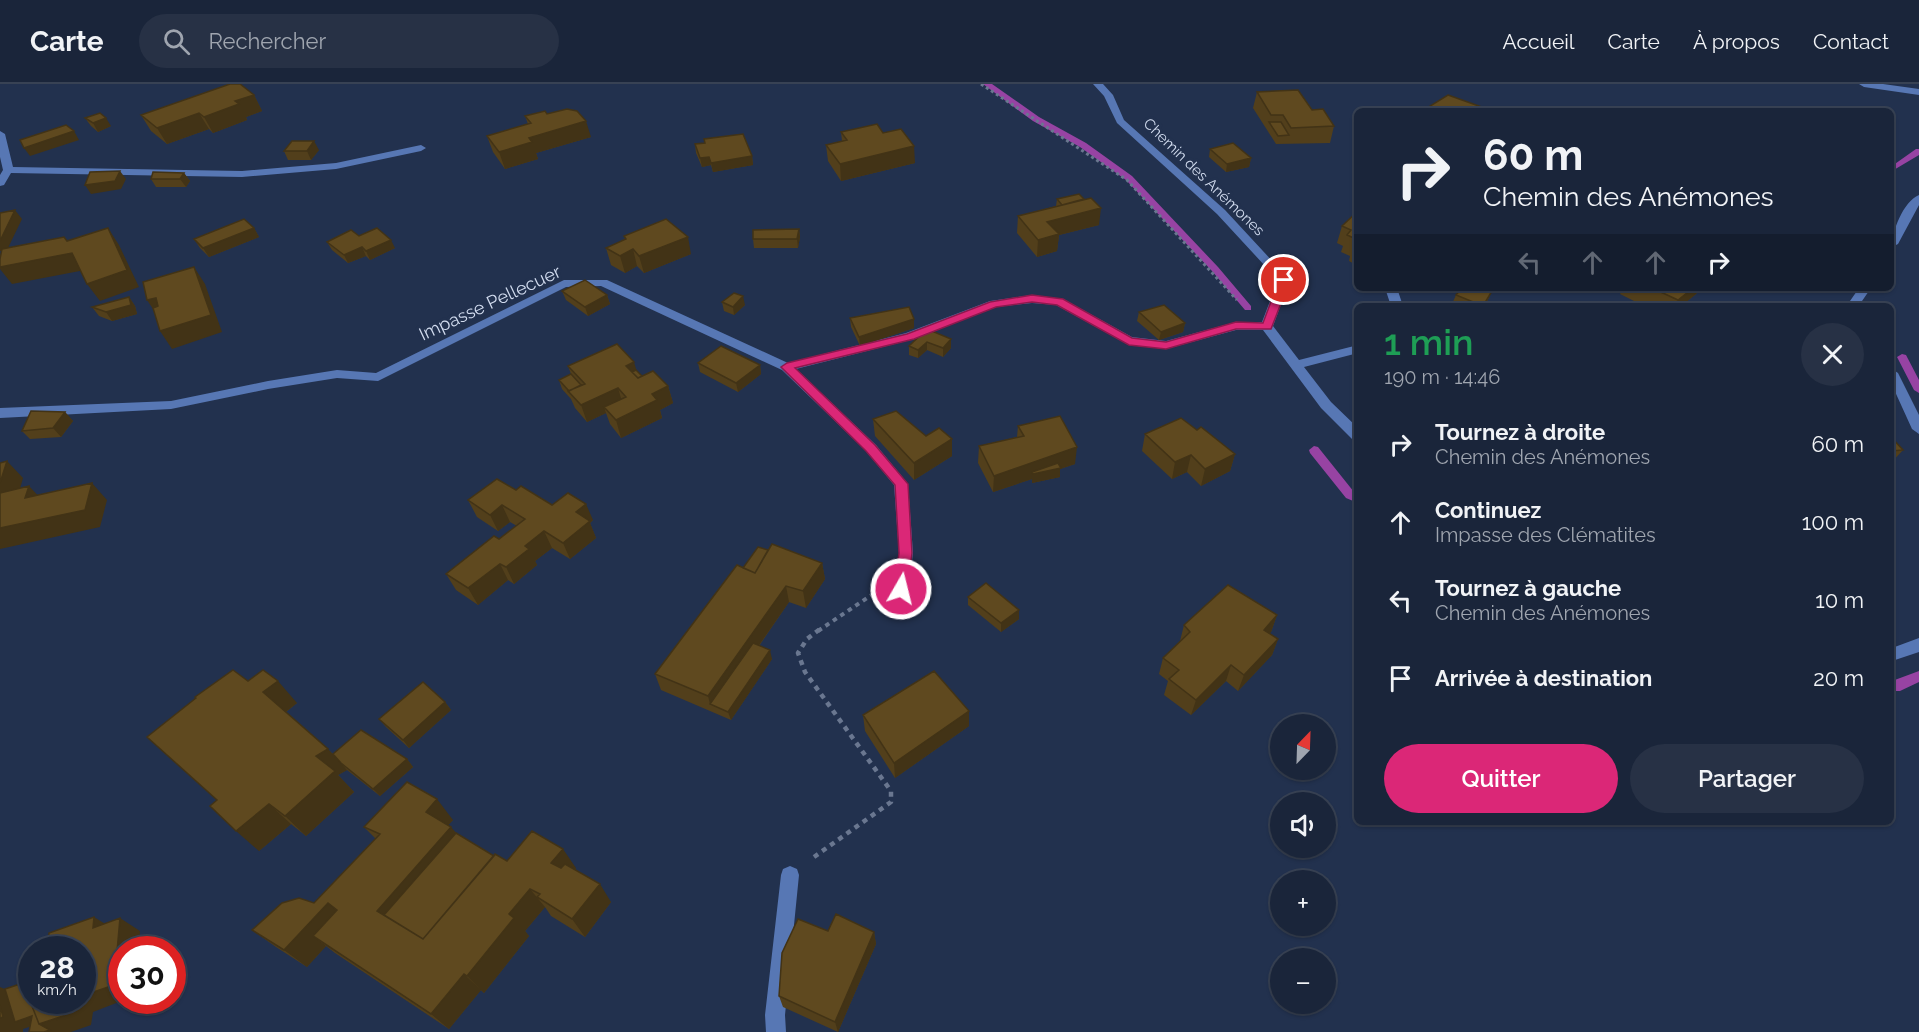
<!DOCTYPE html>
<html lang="fr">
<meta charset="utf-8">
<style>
body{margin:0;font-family:Raleway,sans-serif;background:#273145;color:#f1f3f6;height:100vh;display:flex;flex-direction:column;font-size:22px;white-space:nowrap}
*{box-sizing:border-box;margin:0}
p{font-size:20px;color:#9fa5af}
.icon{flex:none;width:33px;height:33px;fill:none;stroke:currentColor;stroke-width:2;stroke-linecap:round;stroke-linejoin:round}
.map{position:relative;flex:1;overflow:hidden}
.details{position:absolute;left:1354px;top:219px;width:540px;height:522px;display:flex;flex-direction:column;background:#1a253a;border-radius:9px;box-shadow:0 2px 4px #0004,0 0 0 2px #384254}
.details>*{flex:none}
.hud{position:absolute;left:1354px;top:24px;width:540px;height:183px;border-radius:9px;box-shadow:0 2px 4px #0004,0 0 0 2px #384254;background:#1a253a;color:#f1f3f6;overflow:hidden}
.needle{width:39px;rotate:23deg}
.buttons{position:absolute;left:1270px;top:630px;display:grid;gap:12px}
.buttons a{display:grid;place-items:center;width:66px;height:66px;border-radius:50%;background:#1a253a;box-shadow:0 2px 4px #0004,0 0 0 2px #384254;font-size:30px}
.speed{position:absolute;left:18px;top:852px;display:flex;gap:12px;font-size:30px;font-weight:700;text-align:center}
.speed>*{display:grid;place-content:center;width:78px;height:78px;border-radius:50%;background:#1a253a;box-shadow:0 2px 4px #0004,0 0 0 2px #384254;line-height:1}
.speed small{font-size:15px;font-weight:400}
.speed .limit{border:9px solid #d22;background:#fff;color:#111}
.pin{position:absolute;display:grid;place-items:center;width:51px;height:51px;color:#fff;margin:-26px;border:3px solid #fff;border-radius:50%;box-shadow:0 2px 6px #0007}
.me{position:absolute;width:66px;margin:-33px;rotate:8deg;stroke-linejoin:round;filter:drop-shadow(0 0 4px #0008)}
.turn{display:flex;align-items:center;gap:21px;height:126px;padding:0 30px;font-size:27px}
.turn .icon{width:78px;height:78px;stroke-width:2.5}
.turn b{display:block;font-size:42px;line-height:51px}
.lanes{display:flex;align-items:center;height:57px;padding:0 30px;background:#0003;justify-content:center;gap:30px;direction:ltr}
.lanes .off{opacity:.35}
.round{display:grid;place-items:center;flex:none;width:63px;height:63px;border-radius:32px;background:#273145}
.headline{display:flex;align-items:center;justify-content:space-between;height:102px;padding:0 30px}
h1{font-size:36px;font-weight:600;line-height:45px;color:#1e9e55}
.action{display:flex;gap:12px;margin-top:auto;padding:12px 30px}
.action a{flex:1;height:69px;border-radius:36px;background:#db2777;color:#fff;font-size:24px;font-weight:600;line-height:69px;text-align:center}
.action a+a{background:#273145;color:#f1f3f6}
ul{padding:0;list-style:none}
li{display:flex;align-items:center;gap:18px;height:78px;padding:0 30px}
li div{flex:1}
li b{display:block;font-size:22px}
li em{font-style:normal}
header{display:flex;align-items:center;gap:36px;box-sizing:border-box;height:84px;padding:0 30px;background:#1a253a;border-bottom:2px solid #384254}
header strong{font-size:28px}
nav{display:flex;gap:33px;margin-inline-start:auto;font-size:21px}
.search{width:420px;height:54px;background:#273145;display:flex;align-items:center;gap:15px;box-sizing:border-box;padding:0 21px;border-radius:33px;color:#9fa5af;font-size:22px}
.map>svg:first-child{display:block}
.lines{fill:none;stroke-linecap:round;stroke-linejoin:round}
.stream{fill:#9743a3;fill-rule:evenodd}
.path-far2{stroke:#6a7790;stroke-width:3;stroke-dasharray:3 3;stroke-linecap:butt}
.path-far1{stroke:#6a7790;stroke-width:4;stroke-dasharray:4.5 4.5;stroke-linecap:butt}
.path{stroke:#6a7790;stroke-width:4.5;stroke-dasharray:5 5;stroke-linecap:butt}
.minor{fill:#5777b4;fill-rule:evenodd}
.wall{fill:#523f1b}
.shaded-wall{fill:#423316}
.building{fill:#5f491f;stroke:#423316;stroke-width:1.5}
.route{fill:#db2777;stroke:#8e194d;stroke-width:1.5}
.labels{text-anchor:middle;stroke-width:6;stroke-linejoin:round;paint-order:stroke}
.far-street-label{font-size:15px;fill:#d2dcef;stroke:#22314e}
.street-label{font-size:18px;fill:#d2dcef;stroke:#22314e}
</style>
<header>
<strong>Carte</strong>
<div class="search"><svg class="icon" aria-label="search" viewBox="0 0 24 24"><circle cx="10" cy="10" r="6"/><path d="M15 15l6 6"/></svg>Rechercher</div>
<nav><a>Accueil</a><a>Carte</a><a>À propos</a><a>Contact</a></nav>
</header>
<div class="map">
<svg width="1919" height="948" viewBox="0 0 1919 948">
<rect width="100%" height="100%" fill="#22314e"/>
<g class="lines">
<path class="stream" d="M983 0H992L1039 33 1086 59 1132 92 1218 183 1251 222V226H1245L1212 187 1126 96 1080 63 1033 37Z
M1916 65H1919V71L1892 87V82Z
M1902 270 1906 271 1919 296V309L1914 306 1897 273Z
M1314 362 1318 363 1354 408 1358 410V419L1346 414 1310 369 1309 366Z
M1919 587V598L1900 607H1892V597Z"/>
<path class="path-far2" d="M981 0 1127 96 1237 216"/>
<path class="path-far1" d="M818 547 873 510"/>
<path class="path" d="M814 773 891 718V707L805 588 798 569 807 555 820 545"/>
<path class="minor" d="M1093 0H1103L1113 11 1124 36 1225 126 1288 194 1290 196 1273 242 1299 276 1358 261V269L1304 283 1331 318 1358 344V358L1353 356 1321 324 1263 246H1236L1166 265 1129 261 1056 221 1032 219 996 223 914 255 796 285 876 361 908 400 913 469 909 505 906 509H896L893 505 899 469 894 401 866 367 782 286 601 202 566 203 378 297 337 294 268 305 171 325 0 334V324L171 317 268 297 337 286 376 289 564 196H607L788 279 906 249 990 217 1032 211 1063 215 1132 253 1166 257 1236 238H1262L1278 196 1217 130 1117 39 1104 12Z
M1859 0H1883L1919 5V11L1864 3Z
M0 47 5 50 13 83 242 87 336 79 421 61 426 64 421 67 336 85 242 93 11 89 4 101 0 102V91L3 86 0 73Z
M1919 111V121L1898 160 1892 163C1892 147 1903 118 1919 111Z
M1385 204H1397L1403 222H1391Z
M1859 204H1871L1862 217 1865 222H1853L1850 217Z
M1892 285 1898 289 1919 331V350L1912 345 1892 301Z
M1919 554V568L1892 577V564Z
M790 782 797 785 799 791 785 931 786 948H766L765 931 781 791 783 785Z"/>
</g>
<path class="wall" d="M1257 8 1312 26 1334 42 1330 59 1276 60 1253 24Z
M254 11 262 27 246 33 247 36 213 49 209 45 167 60 151 47 141 31Z
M1430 22 1490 26 1489 27H1428Z
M547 30 591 53 536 69 538 75 505 85 493 68 487 52 528 40 525 32Z
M85 34 111 42 98 48 91 42Z
M841 48 883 49 915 79 841 97 828 77 826 61 842 57Z
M695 60 752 72 753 81 713 88 711 81 702 83 696 69Z
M1210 65 1251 74 1249 83 1226 88 1209 73Z
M319 66 311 76H288L284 67Z
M184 89 190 97 186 103H156L151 95Z
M1057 115H1084L1099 141 1059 151 1057 167 1037 173 1017 149 1018 132 1056 122Z
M1358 127V182L1349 177 1350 172 1341 168 1343 162 1337 159 1342 142Z
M254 144 259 153 209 173 200 164 194 155Z
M799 145 800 153 798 164H754L753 155Z
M359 152 395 164 370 176 366 172 348 179 332 166 327 158Z
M624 152 691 170 644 189 637 182 625 189 611 181 606 164 625 155Z
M1623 204H1700L1696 210 1681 222H1644L1620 210Z
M562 207 607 211 610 220 588 232 566 216Z
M1492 207 1485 222H1457L1452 220 1456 211Z
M129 213 135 222 137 230 112 237 99 232 92 223Z
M722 218 745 221 734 231 724 227Z
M1139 228 1185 239 1183 248 1159 256 1137 237Z
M850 234 914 244 860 262 851 243Z
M927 245 951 255V264L943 273 927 266 918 274 909 271V262Z
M698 279 760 281 761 290 738 308 700 288Z
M568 282 636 286 642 292 668 302 673 319 660 326 662 334 621 354 610 340 606 329 587 338 575 324 571 315 562 305 559 296 571 290Z
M65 328 73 337 61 353 30 355 22 347Z
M873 335 952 372 914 396 875 352Z
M1018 342 1075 380 1060 385V393L1032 399V395L993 408 978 379 979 362 1017 353Z
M1197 346 1235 370 1230 387 1201 402 1187 388 1172 395 1142 367 1145 350Z
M1892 354 1903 366 1892 378Z
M516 406 593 436 590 439 596 454 570 475 552 464 535 477 537 481 514 500 508 496 478 521 456 506 446 490 499 455 517 442 510 438 498 447 477 433 468 416Z
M768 466 822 479 825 495 806 524 789 518 759 562 772 575 731 636 661 606 655 590 743 484Z
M968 513 1019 535 1001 548 968 521Z
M1277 531 1271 548 1269 549 1278 555 1272 571 1238 607 1226 597 1191 631 1164 611 1168 597 1159 590 1163 574 1180 557 1184 541Z
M248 597 297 619 286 628 333 670 407 675 413 683 380 712 347 686 338 691 354 708 306 752 291 740 259 767Z
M445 618 451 626 409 664 386 643 379 635Z
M969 627V642L895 694 865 647 863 631Z
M453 736 448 741 456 749 494 772 507 777 576 784 575 785 611 818 585 853 551 832 545 823 525 847 529 852 484 909 481 906 449 945 335 869 326 862 307 883 276 863 252 846 314 819 376 755 364 743Z
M828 847 874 848 876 860 838 948 783 923 779 912Z"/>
<path class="shaded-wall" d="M254 11 262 27 246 33 247 36 213 49 204 33 235 17Z
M199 29 209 45 167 60 157 44Z
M106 34 111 42 98 48 93 39Z
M586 37 591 53 536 69 538 75 505 85 499 68 529 54Z
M74 47 79 56 30 72 24 64Z
M314 57 319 66 311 76 307 67Z
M914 62 915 79 841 97 840 80Z
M752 72 753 81 713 88 711 79Z
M709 73 711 81 702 83 700 74Z
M1251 74 1249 83 1226 88 1227 80Z
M120 87 126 95 121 105 91 110 85 101Z
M184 89 190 97 186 103 180 95Z
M1101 124 1099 141 1059 151 1057 167 1037 173 1038 156 1047 138Z
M15 126 22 135 7 166 0 167V157Z
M108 144 119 161 139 203 100 217 87 200Z
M254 144 259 153 209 173 203 164Z
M799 145 800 153 798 164 797 155Z
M688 153 691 170 644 189 639 172Z
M391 156 395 164 370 176 366 167Z
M362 163 366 172 348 179 344 171Z
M633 165 637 182 625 189 620 172Z
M72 169 85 186 12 200 0 185V183Z
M194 183 205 200 222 248 172 265 160 247Z
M1693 204H1700L1696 210 1681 222H1674L1678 216Z
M607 211 610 220 588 232 585 223Z
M743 212 745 221 734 231 733 223Z
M129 213 135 222 137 230 112 237 106 228Z
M156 214 168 231 159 234 147 216Z
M914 235V244L860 262 859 253Z
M1185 239 1183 248 1159 256 1161 248Z
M951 255V264L943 273V264Z
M927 258V266L918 274V266Z
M634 278 639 295 626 282Z
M760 281 761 290 738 308 736 299Z
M668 302 673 319 660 326 662 334 621 354 616 336 652 310Z
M618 304 623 321 604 323 606 329 587 338 581 321Z
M65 328 73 337 61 353 53 344Z
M952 355V372L914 396V379Z
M1077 363 1075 380 1060 385V393L1032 399V388V395L993 408 994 392Z
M1235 370 1230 387 1201 402 1205 385Z
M1191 371 1187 388 1172 395 1175 378Z
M7 377 23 394 14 426 0 413V399Z
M92 399 107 416 100 443 0 465V444Z
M29 402 45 419 25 414Z
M586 420 593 436 590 439 596 454 570 475 563 459 576 428Z
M502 421 510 438 498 447 490 431Z
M544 447 552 464 535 477 537 481 514 500 506 483 525 462Z
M822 479 825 495 806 524 803 507Z
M500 480 508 496 478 521 468 504Z
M786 502 789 518 716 623 710 620 708 612Z
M1019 526V535L1001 548V539Z
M1277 531 1271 548 1258 562 1264 546Z
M1278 555 1272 571 1238 607 1244 591Z
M770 566 772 575 731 636 728 628Z
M1231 581 1226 597 1191 631 1196 616Z
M278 597 297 619 283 630 263 608Z
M445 618 451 626 409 664 403 656Z
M969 627V642L895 694 894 679Z
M328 665 347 686 338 691 354 708 306 752 285 732 316 672Z
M407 675 413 683 380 712 373 705Z
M437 715 453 736 443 747 426 728Z
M269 720 291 740 259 767 236 747Z
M451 743 468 763 399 842 377 827Z
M563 765 576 784 565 798 551 779Z
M600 800 611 818 585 853 572 835Z
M530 805 545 823 525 847 529 852 484 909 467 892 509 830Z
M328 819 349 837 313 852 326 862 307 883 284 866Z
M94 833 115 846 93 844Z
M120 834 140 847 139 866H122V916H124L93 928 91 941 71 948H44L39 940 70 917 82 916V912Z
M874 848 876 860 838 948 835 938Z
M464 890 481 906 449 945 431 930Z
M0 903 18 911 32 932 44 938 23 945V948H0Z"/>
<path class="building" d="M230 0H240L254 11 235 17 239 20 204 33 199 29 157 44 141 31Z
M1298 6 1312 26 1323 25 1334 42 1291 44 1283 31H1271L1257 8Z
M1448 11 1490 26 1463 27 1460 26 1458 27H1442L1430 22Z
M567 25 577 27 586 37 529 54 532 58 499 68 487 52 531 39 525 32 545 27 547 30Z
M100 29 106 34 93 39 85 34Z
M1269 38H1281L1289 51 1278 52Z
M877 40 883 49 901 45 914 62 840 80 826 61 847 56 841 48Z
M66 41 74 47 24 64 20 56Z
M743 50 752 72 711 79 709 73 700 74 695 60 705 59 704 55Z
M292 57H314L307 67H284Z
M1233 59 1251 74 1227 80 1210 65Z
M120 87 115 97 85 101 90 88Z
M153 88 184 89 180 95H151Z
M1079 110 1084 115 1062 121 1057 115Z
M1091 114 1101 124 1047 138 1059 150 1038 156 1018 132Z
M15 126 0 157V129Z
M1358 127V156L1347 151 1351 146 1342 142Z
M244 135 254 144 203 164 194 155Z
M666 135 688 153 639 172 633 165 620 172 606 164 626 155 624 152Z
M108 144 127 186 87 200 72 169 0 183V175L2 165 64 153 67 157Z
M377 144 391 156 366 167 362 163 344 171 327 158 351 146 359 152Z
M799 145 797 155H753V146Z
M194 183 211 231 160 247 153 224 158 222 156 214 147 216 143 198Z
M585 196 607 211 585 223 562 207Z
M1462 204H1485L1492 207 1483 222 1456 211Z
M1652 204H1693L1678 216Z
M734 209 743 212 733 223 722 218Z
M129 213 131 221 106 228 92 223Z
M1164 221 1185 239 1161 248 1139 228Z
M909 223 914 235 859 253 850 234Z
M927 245 951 255 943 264 927 258 918 266 909 262Z
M617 260 634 278 626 282 638 294 653 287 668 302 652 310 657 316 616 336 604 323 626 313 618 304 581 321 568 307 585 300 568 282Z
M721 262 760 281 736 299 698 279Z
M636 286 642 292 638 294 632 288Z
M571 290 581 301 569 307 559 296Z
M31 327 65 328 53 344 22 347Z
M896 327 926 352 939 344 952 355 914 379 873 335Z
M1060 332 1077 363 994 392 979 362 1024 352 1018 342Z
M1181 334 1197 346 1201 343 1235 370 1205 385 1191 371 1175 378 1145 350Z
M1892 354 1903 366 1892 367Z
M7 377 0 399V379Z
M1058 379 1061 384 1033 390 1032 388Z
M497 395 516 406 521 402 552 421 568 409 586 420 576 428 590 437 563 459 544 447 525 462 529 465 506 483 500 480 468 504 446 490 494 452 499 455 525 435 502 421 490 431 468 416Z
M92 399 85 426 0 444V409L29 402 25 414Z
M772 460 822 479 803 507 786 502 708 612 655 590 737 481 755 489Z
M758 463 768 466 755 489 743 484Z
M986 499 1019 526 1001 539 968 513Z
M1228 501 1277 531 1264 546 1278 555 1244 591 1231 581 1196 616 1169 595 1179 586 1163 574 1190 548 1184 541Z
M753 559 770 566 728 628 710 620Z
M233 586 248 597 263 586 278 597 263 608 328 665 316 672 335 687 285 732 269 720 236 747 210 722 217 716 147 653 196 614 195 613Z
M934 587 969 627 894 679 863 631Z
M423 598 445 618 403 656 379 635Z
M361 646 407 675 373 705 341 679 333 670Z
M407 698 437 715 426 728 451 743 377 827 423 855 495 770 507 777 532 747 563 765 551 779 561 784 565 780 600 800 572 835 537 813 540 810 530 805 509 830 514 834 467 892 464 890 431 930 313 852 337 826 328 819 284 866 252 846 282 819 299 814 314 819 380 750 364 743Z
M456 749 494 772 423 855 384 831Z
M836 830 874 848 835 938 779 912 782 869 798 835 828 847Z
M94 833 93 844 120 834 114 901 82 912V866H47L49 849Z
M32 887V916H71L69 930 39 940 20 891Z
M23 899 39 940 50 946 44 948H29L32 932 15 938 5 905Z
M0 921 3 933 0 934Z"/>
<path class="route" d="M1284 193 1290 196 1271 245H1236L1166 265 1129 261 1057 221 1032 218 996 223 914 255 795 284 875 361 908 400 912 469 908 505 901 510 894 505 899 469 895 401 866 367 781 283 787 279 907 250 990 218 1032 211 1063 215 1132 254 1166 258 1236 238 1263 239 1279 196Z"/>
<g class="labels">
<g class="far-street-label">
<text transform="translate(1204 93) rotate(44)" y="5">Chemin des Anémones</text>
</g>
<g class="street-label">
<text transform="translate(490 219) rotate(-25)" y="6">Impasse Pellecuer</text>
</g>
</g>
</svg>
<div class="buttons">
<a><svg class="needle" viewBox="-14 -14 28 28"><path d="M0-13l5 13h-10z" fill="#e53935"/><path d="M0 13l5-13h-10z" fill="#9fa5af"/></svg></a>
<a><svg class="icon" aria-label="sound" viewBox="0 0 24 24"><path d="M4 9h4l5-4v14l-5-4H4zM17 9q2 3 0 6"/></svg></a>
<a>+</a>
<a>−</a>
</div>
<div class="speed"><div>28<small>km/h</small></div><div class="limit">30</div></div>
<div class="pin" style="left:1284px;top:196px;background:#d93025"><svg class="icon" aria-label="arrive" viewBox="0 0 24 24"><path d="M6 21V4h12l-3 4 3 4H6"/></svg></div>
<svg class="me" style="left:901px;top:505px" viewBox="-20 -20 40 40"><circle r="17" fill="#db2777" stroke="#fff" stroke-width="3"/><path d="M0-11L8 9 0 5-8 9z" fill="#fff"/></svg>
<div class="hud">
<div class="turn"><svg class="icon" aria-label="right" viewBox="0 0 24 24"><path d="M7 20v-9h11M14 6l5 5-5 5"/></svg><div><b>60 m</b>Chemin des Anémones</div></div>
<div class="lanes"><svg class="icon off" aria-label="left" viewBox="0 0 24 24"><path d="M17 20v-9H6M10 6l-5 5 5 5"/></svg><svg class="icon off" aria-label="ahead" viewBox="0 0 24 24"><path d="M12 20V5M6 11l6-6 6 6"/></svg><svg class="icon off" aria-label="ahead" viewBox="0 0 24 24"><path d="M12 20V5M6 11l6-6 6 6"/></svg><svg class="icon" aria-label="right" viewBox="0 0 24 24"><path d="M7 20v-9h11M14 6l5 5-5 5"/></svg></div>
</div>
<section class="details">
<div class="headline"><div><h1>1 min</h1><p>190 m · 14:46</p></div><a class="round"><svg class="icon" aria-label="close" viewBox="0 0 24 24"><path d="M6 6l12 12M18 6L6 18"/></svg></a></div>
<ul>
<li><svg class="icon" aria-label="right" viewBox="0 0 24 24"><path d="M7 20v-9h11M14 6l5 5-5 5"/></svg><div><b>Tournez à droite</b><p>Chemin des Anémones</p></div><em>60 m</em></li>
<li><svg class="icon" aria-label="ahead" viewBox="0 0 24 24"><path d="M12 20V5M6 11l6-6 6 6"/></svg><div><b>Continuez</b><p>Impasse des Clématites</p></div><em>100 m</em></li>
<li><svg class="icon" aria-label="left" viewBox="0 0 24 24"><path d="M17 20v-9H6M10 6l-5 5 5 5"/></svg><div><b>Tournez à gauche</b><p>Chemin des Anémones</p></div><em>10 m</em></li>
<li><svg class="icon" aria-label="arrive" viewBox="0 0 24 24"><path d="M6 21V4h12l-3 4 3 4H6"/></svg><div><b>Arrivée à destination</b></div><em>20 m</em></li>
</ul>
<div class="action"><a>Quitter</a><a>Partager</a></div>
</section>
</div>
